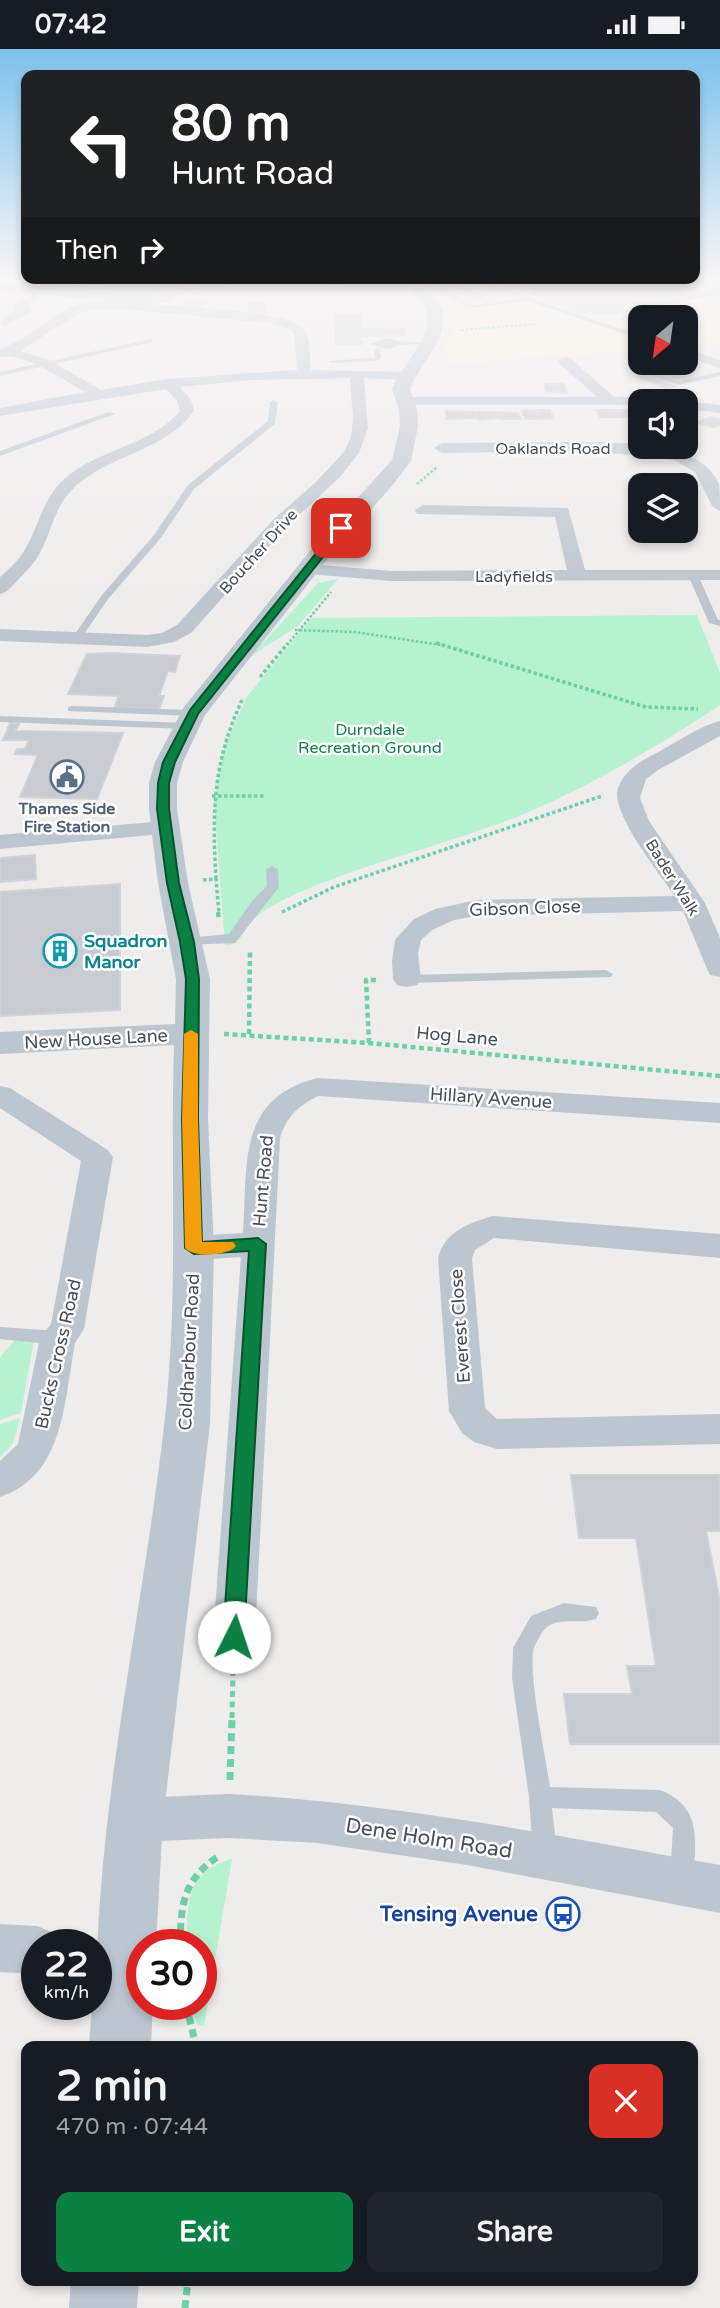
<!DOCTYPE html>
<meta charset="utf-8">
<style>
body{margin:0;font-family:"Varela Round",sans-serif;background:#20242c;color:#f1f3f6;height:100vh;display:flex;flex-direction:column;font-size:26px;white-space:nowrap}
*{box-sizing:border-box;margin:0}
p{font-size:23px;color:#9ea1a6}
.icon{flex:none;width:38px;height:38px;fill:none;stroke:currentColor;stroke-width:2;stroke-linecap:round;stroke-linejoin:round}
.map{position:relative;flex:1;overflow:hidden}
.drawer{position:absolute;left:21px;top:1992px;width:677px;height:245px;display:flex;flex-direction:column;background:#171b24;border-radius:14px;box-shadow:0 4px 10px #0003}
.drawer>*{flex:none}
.hud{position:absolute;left:21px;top:21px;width:679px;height:214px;border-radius:14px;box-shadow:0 4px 10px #0003;background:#202124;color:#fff;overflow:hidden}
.needle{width:46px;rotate:209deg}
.tools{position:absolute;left:628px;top:256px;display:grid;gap:14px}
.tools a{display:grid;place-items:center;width:70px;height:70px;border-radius:14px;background:#171b24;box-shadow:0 4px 10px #0003;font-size:35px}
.speed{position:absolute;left:21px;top:1880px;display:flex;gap:14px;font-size:35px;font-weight:700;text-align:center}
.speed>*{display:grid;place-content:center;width:91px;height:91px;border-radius:50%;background:#171b24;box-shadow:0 4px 10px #0003;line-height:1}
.speed small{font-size:18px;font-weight:400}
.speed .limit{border:10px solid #d22;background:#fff;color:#111}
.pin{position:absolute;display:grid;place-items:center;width:60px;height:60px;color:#fff;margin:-30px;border-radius:14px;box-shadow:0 4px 10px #0006}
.me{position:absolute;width:77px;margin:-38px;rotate:4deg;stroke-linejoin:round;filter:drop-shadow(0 0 5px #0008)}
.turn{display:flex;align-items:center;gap:24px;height:147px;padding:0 35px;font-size:32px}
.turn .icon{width:91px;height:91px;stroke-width:2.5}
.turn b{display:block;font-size:49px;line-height:60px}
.then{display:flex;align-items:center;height:66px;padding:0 35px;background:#0003;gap:14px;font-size:26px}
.round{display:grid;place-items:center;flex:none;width:74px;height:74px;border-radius:14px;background:#20242c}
.summary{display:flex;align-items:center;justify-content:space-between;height:119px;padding:0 35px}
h1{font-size:42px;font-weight:800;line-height:52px}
.action{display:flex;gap:14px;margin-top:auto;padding:14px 35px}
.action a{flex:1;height:80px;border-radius:14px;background:#0b8043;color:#fff;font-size:28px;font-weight:800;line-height:80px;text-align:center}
.action a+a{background:#20242c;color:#f1f3f6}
.status{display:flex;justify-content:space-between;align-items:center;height:49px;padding:0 35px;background:#171b24;direction:ltr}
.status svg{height:19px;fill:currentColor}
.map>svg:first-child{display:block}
.commercial{fill:#fdf6e3}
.green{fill:#b6f1d0}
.building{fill:#c9cbd2;stroke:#d0d2d9;stroke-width:2}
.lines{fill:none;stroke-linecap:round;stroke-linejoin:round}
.path-far5{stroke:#6cd1a4;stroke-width:2;stroke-dasharray:2.5 2;stroke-linecap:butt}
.path-far4{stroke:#6cd1a4;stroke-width:2.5;stroke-dasharray:2.5 2;stroke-linecap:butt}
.path-far3{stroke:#6cd1a4;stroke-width:3.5;stroke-dasharray:3.5 2.5;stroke-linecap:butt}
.path-far2{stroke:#6cd1a4;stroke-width:4.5;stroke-dasharray:5 3.5;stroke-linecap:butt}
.path-far1{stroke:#6cd1a4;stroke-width:5;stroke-dasharray:6 4.5;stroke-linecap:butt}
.path{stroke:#6cd1a4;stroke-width:7;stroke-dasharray:8 5;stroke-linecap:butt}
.service{fill:#bcc6d0;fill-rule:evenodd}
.minor{fill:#bcc6d0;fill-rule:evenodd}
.tertiary{fill:#bcc6d0;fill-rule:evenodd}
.route{fill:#0b8043;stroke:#07532c;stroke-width:2}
.slow{fill:#f59e0b}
.labels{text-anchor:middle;stroke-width:5;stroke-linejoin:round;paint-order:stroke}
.far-street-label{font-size:16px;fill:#444f5b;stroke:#fff}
.far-park-label{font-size:16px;fill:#10804d;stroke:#fff}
.far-service-label{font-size:16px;font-weight:bold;fill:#4e5e75;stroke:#fff}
.street-label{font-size:18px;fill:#444f5b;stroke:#fff}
.culture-label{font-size:18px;font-weight:bold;fill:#0d838f;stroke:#fff;text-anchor:start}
.near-street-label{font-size:21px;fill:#444f5b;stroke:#fff}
.near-transit-label{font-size:21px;font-weight:bold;fill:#164399;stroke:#fff;text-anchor:end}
</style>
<div class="status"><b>07:42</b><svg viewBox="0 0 49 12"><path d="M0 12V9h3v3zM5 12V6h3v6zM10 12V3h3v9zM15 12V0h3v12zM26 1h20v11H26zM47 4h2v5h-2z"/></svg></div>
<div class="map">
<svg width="720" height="2259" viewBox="0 0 720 2259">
<rect width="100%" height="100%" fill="#efecec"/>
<path class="commercial" d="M417 229H672L720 244V295L686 298V268H640V301L451 315 444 299 455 281 450 259Z"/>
<path class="green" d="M338 530 298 577 251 607 318 534Z
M697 566 720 624V656C662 695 590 737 526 764 454 794 377 810 305 841 287 849 265 858 251 873 242 883 241 896 225 896L214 754 224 699 246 649 311 569Z
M17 1289 34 1291 21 1364 0 1371V1308Z
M20 1369 13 1394 0 1408V1375Z
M232 1810 204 1977 197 1976 191 1955H201V1895H187C188 1854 185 1823 232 1810Z"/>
<path class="building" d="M503 229H658L708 243 702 244 710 246 610 265 581 264 532 246V241L520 237 524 236Z
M470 230 477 234 444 236 439 233Z
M49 234 117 241 111 244 42 238Z
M466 234 474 237 497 251 467 254 441 236Z
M146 240 161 242 145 250 130 248Z
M194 249 210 251 196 259 180 258Z
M265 253V263H248L249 254Z
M335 266H360L362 280H404L405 286 361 287 362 295 336 296Z
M661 320 685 328 676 330 653 322Z
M644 326 675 337 666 339 635 327Z
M545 335H563L567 344 546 342Z
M536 361H550L553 369 539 370Z
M536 361 539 370H525L522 362Z
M596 361H611L615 368H600Z
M611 361H626L630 368H615Z
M446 362 475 363 477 369 446 370Z
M476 363H497L499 369 479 371Z
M498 363 518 364 521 370H500Z
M710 368 720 370V376L714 378 697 374Z
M87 605 109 604 180 607 175 623 168 622 159 647H164L159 660 114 659 119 647 68 645Z
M10 674 19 675 15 682 123 684 97 750 20 748 38 706 15 705 17 700H25L29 691H3Z
M35 806 36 830 0 833V809Z
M120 835V961L0 967V843Z
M571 1426H720V1482H706L720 1553V1695H570L564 1645H632L627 1617H656L636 1489H579Z"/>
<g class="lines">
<path class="path-far5" d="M698 228 720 235
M680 229 720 241
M646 259 672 268
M625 262 720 243
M461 281 538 275"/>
<path class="path-far4" d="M417 435 437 418
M295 581 355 583 441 596
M287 596 331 543"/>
<path class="path-far3" d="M436 594 646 658 698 660
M260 628 288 594
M212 747H264
M216 830C212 763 213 713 242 651
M203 831 216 830 219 865
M282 863 334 838 602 747"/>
<path class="path-far2" d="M218 863 219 871
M224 985 369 994 720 1027
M249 985 250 903
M369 994 366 931H378"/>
<path class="path-far1" d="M232 1669 233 1621"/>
<path class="path" d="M230 1731 232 1668
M180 1895C181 1855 183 1831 219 1807
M186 1955 196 1997
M185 2259 188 2231"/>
<path class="service" d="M484 229 500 232 522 246 640 286V290L528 252 468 259 425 232 437 230 434 233 471 256 484 255 459 238 489 232ZM494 235 518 248 521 249 491 254 468 239Z
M387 289 398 292 434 294 402 296 387 300 370 295Z
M151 290 153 293 0 327V323Z
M377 299 380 301 381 309 375 312 332 314 329 312 372 309 375 308 374 301Z
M648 322 678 332 720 323V327L678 336 646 325Z
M274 351 278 353 275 375 194 440 160 490 108 550 80 591H74L72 589 102 546 154 486 188 436 268 372 270 353Z
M108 363 115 365 0 407V402Z
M693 523 698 526 718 571H720V577L709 574 688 526Z
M72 657 193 661 198 664 193 667 68 662V658Z
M0 667 186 674 191 677 186 680 0 673Z
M272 817 278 821 279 838 235 894 182 896 180 893 187 889 229 885 252 852 267 837 266 821Z
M606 921 613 925 611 928 407 934 400 930 407 926Z
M0 1278 58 1282 64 1284 67 1289 64 1294 58 1296 0 1290Z
M564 1554 596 1558 599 1564 596 1570C580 1576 558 1567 545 1580 541 1584 536 1594 534 1599 527 1620 546 1710 550 1738L660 1741C692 1754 696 1774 695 1805 694 1816 695 1827 690 1838L682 1842 674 1838 670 1830 673 1779 656 1763 552 1759 557 1804 553 1812 545 1815 537 1812 533 1804 529 1748 512 1629 513 1599 531 1567Z"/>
<path class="minor" d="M184 229H378L377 233 373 235 253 238 205 234 167 253 153 255C179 258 297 261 306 283 311 293 309 310 311 321L406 323 413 327 406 331 364 329 368 379 359 404 339 429 287 477 191 584 174 593 147 598 0 592V580L147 586 162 584 177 576 273 471 316 433 344 403 351 388 353 370 350 329 252 331 180 338 191 351 194 362C163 405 104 405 69 444 56 459 51 480 43 498 37 511 27 522 17 532 11 538 8 543 0 545V528C8 521 16 514 22 505 39 480 41 451 64 430 98 400 150 397 180 362L177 352 166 340 0 367V359L85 343C65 332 23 302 0 308V300C27 291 46 270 71 258 85 252 99 252 114 252L35 245 39 248 28 257 31 261 29 264 5 277 1 276V270L17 260 14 256 32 245 0 242V234L150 248 160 247 189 232ZM93 260H123L270 274 289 280 294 284 297 321 168 330 101 341 49 311 20 302 79 264Z
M690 301 720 311V319L686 308V302Z
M565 308 570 309 614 348H640L647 352H640V356H405L398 352 405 348H597L560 315 558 312Z
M686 352 720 356V364L686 360Z
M576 393C616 394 701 390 719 435 720 443 720 453 720 462L712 457 695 423 674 411 650 407 576 402 442 404 434 399 442 394Z
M423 456 568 459 585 521H720V531L391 532 309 525 300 520 309 515 391 522 567 521 555 468 417 465 415 461Z
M720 672V687L658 721 646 730 640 749 649 772 705 854 720 889V928L710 926 707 920 683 862 477 867 454 871 432 881 421 891 418 905 421 930 417 936 407 938 397 936 393 930 392 912 395 891 414 870 435 860 477 851 675 847C660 825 610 764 618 739 625 719 645 710 662 701 680 691 700 677 720 672Z
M165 772 173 774 177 779 173 784 0 800V786Z
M318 1029 720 1054V1074L318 1047C299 1056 286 1068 280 1089L255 1588 249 1601 234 1606 219 1601 213 1588 241 1208 194 1211 182 1207 177 1199 182 1191 194 1187 243 1184C248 1116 236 1049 318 1029Z
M0 1037 10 1039 108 1101 113 1108 84 1280 75 1294C64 1351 65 1427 0 1448V1412L18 1395 40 1289 51 1275 81 1112 0 1059Z
M493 1167 720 1185V1209L494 1189 475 1201 472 1209 485 1359 497 1370 720 1365V1395L497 1400 474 1393 462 1384 449 1362 438 1209C445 1182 469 1174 493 1167Z
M229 1745C395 1754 557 1787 720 1816V1864L467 1816 317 1794 229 1789 135 1793 119 1787 112 1771 119 1755 135 1749Z
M0 1875 37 1877 54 1884 59 1895H37V1925L0 1923Z"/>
<path class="tertiary" d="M350 229H415C472 273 429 296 410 340L417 361 418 377 411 412 391 438 330 507 205 666 183 713 177 734V760L188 834 210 930 208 1070 214 1199 210 1375 163 1771 156 1895H142V1955H153L151 1997H89L92 1955H96C96 1760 142 1569 164 1377 179 1251 170 1123 174 996L0 1005V983L175 975 176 930 158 834 149 760V734L155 713 184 658 314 497 392 411 400 377 399 361 392 340C410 301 455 273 404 234 387 231 366 241 350 229Z
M71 2231H139L137 2259H69Z"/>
</g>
<linearGradient id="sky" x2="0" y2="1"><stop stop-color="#7ec1ec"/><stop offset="0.42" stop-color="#f8f6f6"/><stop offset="1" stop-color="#f8f6f6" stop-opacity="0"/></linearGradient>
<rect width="720" height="544" fill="url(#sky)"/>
<path class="route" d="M338 477 346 479 198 665 175 713 169 734V760L179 834 194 893 199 930 198 1070 202 1193 258 1189 266 1195 244 1588 241 1595 234 1598 226 1595 223 1588 249 1202 194 1205 185 1199 182 1070 186 930 180 893 167 834 157 760 158 734 163 713 190 661Z"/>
<path class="slow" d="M191 981 198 985V1070L202 1193H233L236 1197C228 1207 194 1209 185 1199L182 1070 184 985Z"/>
<defs>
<symbol id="civic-ring" viewBox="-11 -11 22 22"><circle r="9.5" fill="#fff" stroke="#5c6f8a" stroke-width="1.5"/><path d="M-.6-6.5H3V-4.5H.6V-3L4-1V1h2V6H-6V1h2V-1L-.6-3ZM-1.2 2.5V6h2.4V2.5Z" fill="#5c6f8a"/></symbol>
<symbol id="building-ring" viewBox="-11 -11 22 22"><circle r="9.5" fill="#fff" stroke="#0f9aa8" stroke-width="1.5"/><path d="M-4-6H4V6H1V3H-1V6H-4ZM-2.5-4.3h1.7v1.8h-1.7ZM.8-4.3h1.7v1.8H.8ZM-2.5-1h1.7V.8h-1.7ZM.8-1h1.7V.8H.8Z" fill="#0f9aa8"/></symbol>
<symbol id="bus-ring" viewBox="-11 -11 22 22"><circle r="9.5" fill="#fff" stroke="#1a4fb4" stroke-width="1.5"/><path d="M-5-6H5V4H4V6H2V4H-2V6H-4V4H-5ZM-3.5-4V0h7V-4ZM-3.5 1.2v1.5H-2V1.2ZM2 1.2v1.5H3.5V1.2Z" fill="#1a4fb4"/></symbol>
</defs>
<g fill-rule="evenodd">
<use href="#civic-ring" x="48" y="709" width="38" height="38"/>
<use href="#building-ring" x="41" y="883" width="38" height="38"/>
<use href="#bus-ring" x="544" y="1846" width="38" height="38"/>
</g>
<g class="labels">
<g class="far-street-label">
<text x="553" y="405">Oaklands Road</text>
<text transform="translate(258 502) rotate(-48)" y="6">Boucher Drive</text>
<text x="514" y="533">Ladyfields</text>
<text transform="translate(673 828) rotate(58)" y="6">Bader Walk</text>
</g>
<g class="far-park-label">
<text x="370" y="686">Durndale<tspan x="370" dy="18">Recreation Ground</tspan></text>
</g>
<g class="far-service-label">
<text x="67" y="765">Thames Side<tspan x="67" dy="18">Fire Station</tspan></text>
</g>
<g class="street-label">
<text transform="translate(525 859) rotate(-2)" y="6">Gibson Close</text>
<text transform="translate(457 987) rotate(5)" y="6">Hog Lane</text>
<text transform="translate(96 990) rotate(-3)" y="6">New House Lane</text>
<text transform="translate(491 1049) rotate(4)" y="6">Hillary Avenue</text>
<text transform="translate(263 1132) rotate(-85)" y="6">Hunt Road</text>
<text transform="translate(460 1277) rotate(-94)" y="6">Everest Close</text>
<text transform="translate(189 1303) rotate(-87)" y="6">Coldharbour Road</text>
<text transform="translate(58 1305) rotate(-77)" y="6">Bucks Cross Road</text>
</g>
<g class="culture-label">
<text x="84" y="898">Squadron<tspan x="84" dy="21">Manor</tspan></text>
</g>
<g class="near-street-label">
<text transform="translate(429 1789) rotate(9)" y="7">Dene Holm Road</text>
</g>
<g class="near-transit-label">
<text x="538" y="1872">Tensing Avenue</text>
</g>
</g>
</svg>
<div class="tools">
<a><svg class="needle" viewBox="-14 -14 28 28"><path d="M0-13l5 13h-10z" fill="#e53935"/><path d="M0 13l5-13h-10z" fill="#9ea1a6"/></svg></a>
<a><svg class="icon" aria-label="sound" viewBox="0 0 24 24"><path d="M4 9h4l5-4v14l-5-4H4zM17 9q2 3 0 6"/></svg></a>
<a><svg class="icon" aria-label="layers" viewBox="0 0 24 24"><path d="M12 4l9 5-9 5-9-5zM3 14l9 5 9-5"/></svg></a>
</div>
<div class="speed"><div>22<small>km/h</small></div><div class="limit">30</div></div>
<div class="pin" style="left:341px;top:479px;background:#d93025"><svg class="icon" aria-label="arrive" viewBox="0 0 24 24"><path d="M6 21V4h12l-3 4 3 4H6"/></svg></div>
<svg class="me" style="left:234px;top:1588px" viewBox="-20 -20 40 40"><circle r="19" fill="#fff"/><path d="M0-13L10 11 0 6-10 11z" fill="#0b8043"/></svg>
<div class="hud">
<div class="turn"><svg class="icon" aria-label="left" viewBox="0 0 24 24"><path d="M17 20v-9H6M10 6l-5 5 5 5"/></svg><div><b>80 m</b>Hunt Road</div></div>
<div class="then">Then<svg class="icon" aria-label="right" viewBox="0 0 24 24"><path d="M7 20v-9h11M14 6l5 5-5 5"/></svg></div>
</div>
<section class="drawer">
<div class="summary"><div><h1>2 min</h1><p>470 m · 07:44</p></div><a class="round" style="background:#d93025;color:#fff"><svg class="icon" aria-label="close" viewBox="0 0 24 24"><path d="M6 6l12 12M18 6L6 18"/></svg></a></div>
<div class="action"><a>Exit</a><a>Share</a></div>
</section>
</div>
